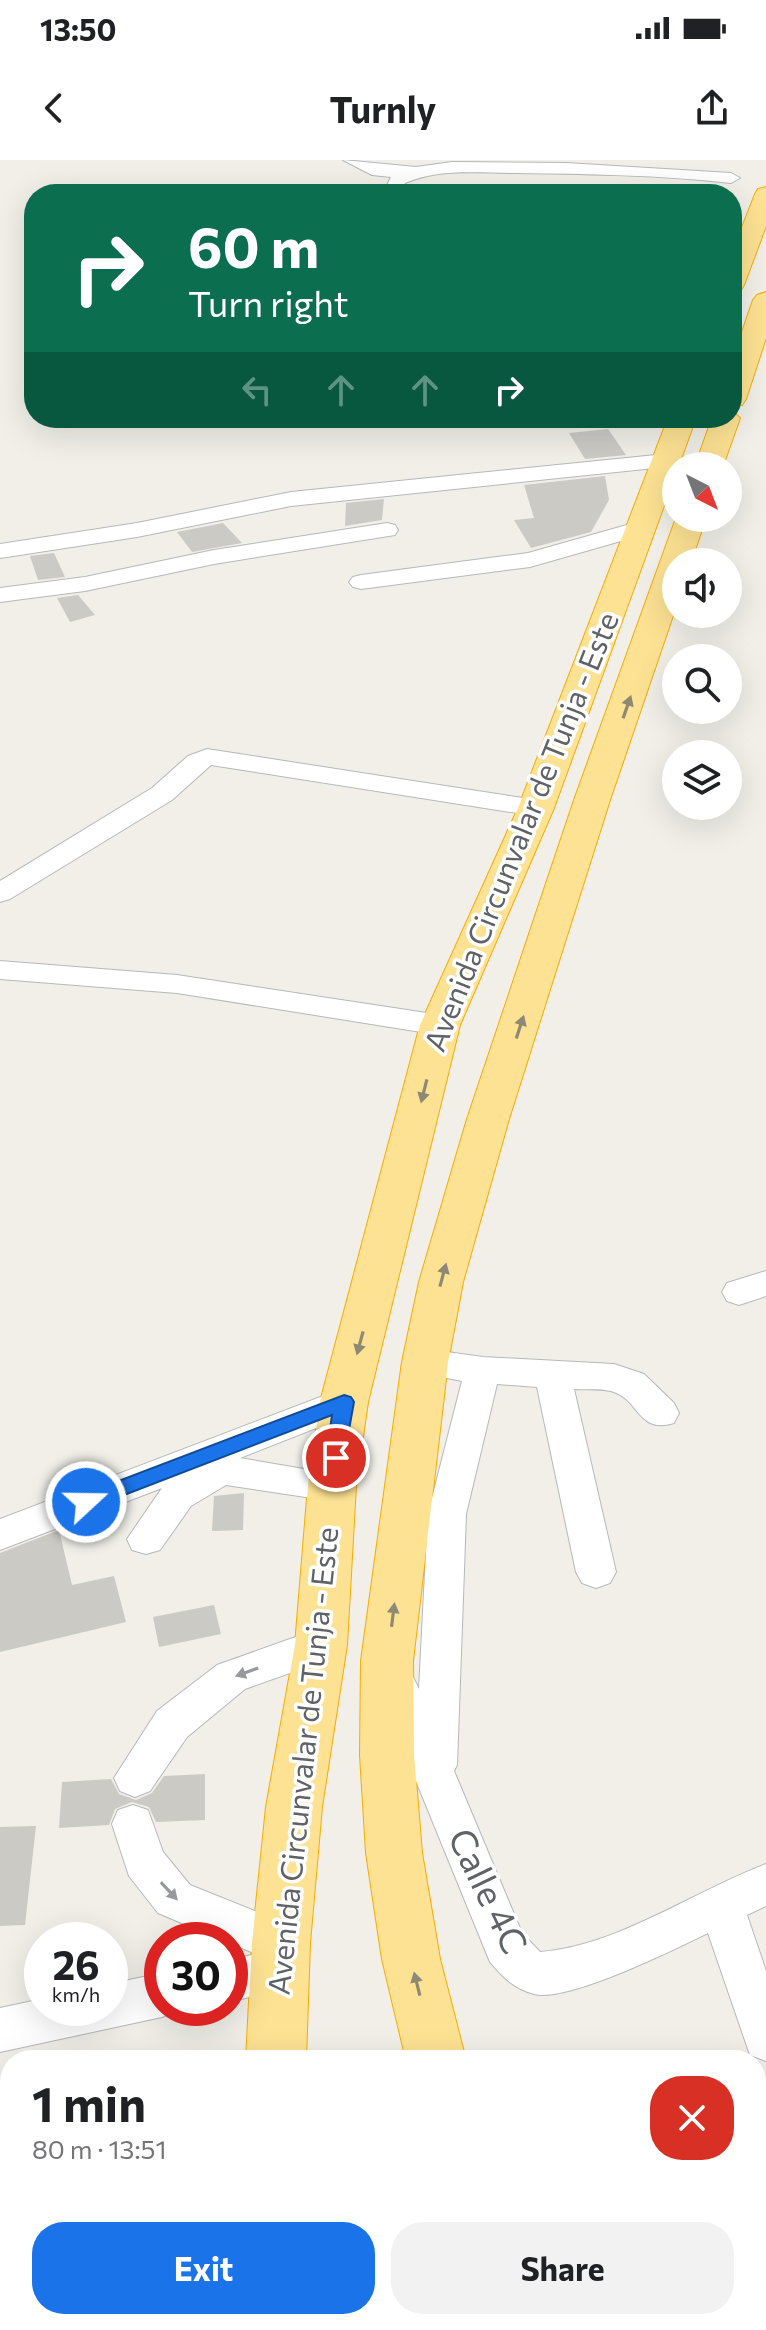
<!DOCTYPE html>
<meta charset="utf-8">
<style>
body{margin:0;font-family:Commissioner,sans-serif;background:#f2f2f2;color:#202124;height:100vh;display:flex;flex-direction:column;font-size:30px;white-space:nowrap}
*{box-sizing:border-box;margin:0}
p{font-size:26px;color:#757577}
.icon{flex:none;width:44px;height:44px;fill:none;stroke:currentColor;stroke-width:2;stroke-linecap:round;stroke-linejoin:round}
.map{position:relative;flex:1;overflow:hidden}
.panel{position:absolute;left:0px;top:1890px;width:766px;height:280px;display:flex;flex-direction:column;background:#fff;border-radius:32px 32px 0 0;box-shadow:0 8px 32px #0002}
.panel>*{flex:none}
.guide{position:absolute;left:24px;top:24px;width:718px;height:244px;border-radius:32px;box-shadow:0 8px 32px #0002;background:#0b6e4f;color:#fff;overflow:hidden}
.needle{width:52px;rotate:138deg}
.tools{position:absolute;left:662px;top:292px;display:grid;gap:16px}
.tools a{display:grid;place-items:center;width:80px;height:80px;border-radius:50%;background:#fff;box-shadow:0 8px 32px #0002;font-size:40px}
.speed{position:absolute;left:24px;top:1762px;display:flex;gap:16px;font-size:40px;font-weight:700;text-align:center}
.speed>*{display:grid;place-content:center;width:104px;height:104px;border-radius:50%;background:#fff;box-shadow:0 8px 32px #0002;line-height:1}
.speed small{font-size:20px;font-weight:400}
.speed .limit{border:12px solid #d22;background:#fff;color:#111}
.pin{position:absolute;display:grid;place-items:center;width:68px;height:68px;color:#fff;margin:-34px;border:4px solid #fff;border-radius:50%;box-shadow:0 2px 8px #0007}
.me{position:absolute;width:88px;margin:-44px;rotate:69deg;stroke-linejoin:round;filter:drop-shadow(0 0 6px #0008)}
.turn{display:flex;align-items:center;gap:28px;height:168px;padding:0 32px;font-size:36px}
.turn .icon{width:104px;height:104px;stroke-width:2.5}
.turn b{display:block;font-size:56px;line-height:68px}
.lanes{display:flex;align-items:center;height:76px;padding:0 32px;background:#0003;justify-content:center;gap:40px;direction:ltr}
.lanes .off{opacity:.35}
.round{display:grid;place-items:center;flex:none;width:84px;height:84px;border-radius:32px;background:#f2f2f2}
.head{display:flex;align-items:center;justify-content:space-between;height:136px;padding:0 32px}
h1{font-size:48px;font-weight:700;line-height:60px}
.primary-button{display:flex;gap:16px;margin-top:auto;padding:16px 32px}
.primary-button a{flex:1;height:92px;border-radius:32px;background:#1a73e8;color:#fff;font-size:32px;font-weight:700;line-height:92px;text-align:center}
.primary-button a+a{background:#f2f2f2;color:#202124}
.status{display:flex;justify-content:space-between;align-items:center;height:56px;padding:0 40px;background:#fff;direction:ltr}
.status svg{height:22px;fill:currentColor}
header{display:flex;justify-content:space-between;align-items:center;height:104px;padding:0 32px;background:#fff;font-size:36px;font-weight:700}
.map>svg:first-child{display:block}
.building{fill:#cccac5}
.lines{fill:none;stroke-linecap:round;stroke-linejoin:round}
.minor-casing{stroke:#b5b8bc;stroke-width:2}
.highway-casing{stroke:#f9ab00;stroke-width:2}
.minor{fill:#fff;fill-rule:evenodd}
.highway{fill:#fde293;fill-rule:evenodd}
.oneway{fill:#8e8975}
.oneway2{fill:#979a9d}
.route{fill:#1a73e8;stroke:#114b97;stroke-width:2}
.labels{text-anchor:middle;stroke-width:7;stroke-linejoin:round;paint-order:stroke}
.street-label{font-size:30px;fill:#5f6368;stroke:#fff}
.near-street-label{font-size:36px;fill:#5f6368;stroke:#fff}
</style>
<div class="status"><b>13:50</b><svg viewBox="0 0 49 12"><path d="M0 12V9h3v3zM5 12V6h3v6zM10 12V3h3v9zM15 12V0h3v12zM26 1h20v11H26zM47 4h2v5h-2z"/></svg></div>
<header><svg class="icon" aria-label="back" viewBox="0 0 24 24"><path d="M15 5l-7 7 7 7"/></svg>Turnly<svg class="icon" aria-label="share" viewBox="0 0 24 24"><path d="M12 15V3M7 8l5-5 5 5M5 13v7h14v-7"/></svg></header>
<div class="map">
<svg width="766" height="2170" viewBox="0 0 766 2170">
<rect width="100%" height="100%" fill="#f1efe8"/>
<path class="building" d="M608 269 626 295 585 299 569 273Z
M605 316 609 340 591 372 531 388 514 360 534 358 524 325Z
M384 339 382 360 345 366 346 343Z
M223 363 242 383 192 392 177 372Z
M54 393 65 417 38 420 30 396Z
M78 435 95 455 70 462 57 438Z
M244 1333 243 1370 212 1371 214 1336Z
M59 1370 72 1425 114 1416 126 1462 0 1492V1393Z
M214 1445 221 1474 159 1487 153 1457Z
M205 1614V1660L156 1662 149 1647 132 1642 115 1649 109 1665 59 1668 62 1622 111 1619 119 1634 136 1640 152 1633 164 1616Z
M36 1666 25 1765 0 1766V1667Z"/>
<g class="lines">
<defs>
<path id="minor" d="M343 0 416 7 452 2 566 3 731 13 740 18 731 23C659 15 587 14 515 13 477 13 440 8 405 23L402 30 405 34H386L384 31 391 17 372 15Z
M666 294 674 296 677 301 674 306 291 346 137 377 0 398V384L137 363 291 332Z
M641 361 649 363 652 368 649 373 530 407 361 429 353 427 349 422 353 417 361 415 528 393Z
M387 363 395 365 398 370 395 375 214 404 85 431 0 442V428L85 417 214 390Z
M207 589 536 640 546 642 550 648 546 654 536 656 211 605 172 640 10 739 0 742V721L152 628 188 596Z
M0 801 177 815 440 855 451 858 455 865 451 872 440 875 177 833 0 819Z
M766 1111V1136L739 1145 727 1141 722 1132 727 1123Z
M425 1189 483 1197 614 1204 644 1214 674 1243 679 1253 674 1263C638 1274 640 1241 614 1232 602 1228 586 1230 574 1229L616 1412 610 1423 596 1428 582 1423 576 1412 537 1227 497 1224 466 1354 457 1605 454 1611 522 1773 540 1792C618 1786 694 1731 766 1704V1746L747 1755 766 1811V1901L750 1895 708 1773C675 1789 567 1843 534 1834 514 1829 503 1817 490 1802L376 1523 382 1511 396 1506 410 1511 419 1529 428 1354 462 1221 412 1211 407 1202 412 1193Z
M344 1228 357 1232 362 1242 357 1252 240 1298 345 1316 351 1326 345 1336 332 1341 226 1325 191 1346 160 1390 146 1394 132 1390 127 1379 162 1328 0 1390V1359Z
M321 1468 335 1473 341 1485 335 1497 245 1529 187 1577 150 1631 135 1637 120 1631 114 1618 157 1551 217 1505Z
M133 1645 148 1650 163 1692 190 1725 297 1768 303 1783 297 1797 303 1810 296 1825 230 1842V1800L256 1794 230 1783V1780H222L158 1753 129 1716 112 1664 118 1650Z
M162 1813V1848H179L178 1850 162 1857 0 1892V1848L42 1839V1848H110V1824Z"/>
<path id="highway" d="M766 27V66L744 125 741 130 732 132V93L755 34 758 29Z
M766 132V178L746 239 742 245 732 247V201L753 140 757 135Z
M732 251 740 258 723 306H695L712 258H732Z
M668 258H696L554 648 460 865 368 1242 356 1326 347 1485 322 1647 310 1783 306 1900H246L252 1783 266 1647 295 1485 308 1326 320 1242 420 865 518 648Z
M676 358H706L691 402H676V447L610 640 509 959 463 1122 448 1202 413 1501 414 1595 422 1693 440 1799 466 1900H406L382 1799 366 1693 360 1595 361 1501 402 1202 419 1122 467 959 574 640Z
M251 2160H317L318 2170H252Z
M475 2160H541L543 2170H477Z"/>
</defs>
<use href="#minor" class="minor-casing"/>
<use href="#highway" class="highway-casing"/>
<use href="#minor" class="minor"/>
<use href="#highway" class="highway"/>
</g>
<defs><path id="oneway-solid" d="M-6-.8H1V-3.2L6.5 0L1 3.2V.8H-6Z" transform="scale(2)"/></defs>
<g class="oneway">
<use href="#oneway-solid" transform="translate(627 547) rotate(-71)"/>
<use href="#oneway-solid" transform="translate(520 867) rotate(-72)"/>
<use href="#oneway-solid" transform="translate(424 931) rotate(104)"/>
<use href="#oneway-solid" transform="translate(443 1115) rotate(-75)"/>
<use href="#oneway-solid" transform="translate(360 1183) rotate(105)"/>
<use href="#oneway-solid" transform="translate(393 1455) rotate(-83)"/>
<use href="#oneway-solid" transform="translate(417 1824) rotate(-104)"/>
</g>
<g class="oneway2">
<use href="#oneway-solid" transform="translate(247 1512) rotate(160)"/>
<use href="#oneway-solid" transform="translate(169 1731) rotate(47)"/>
</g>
<path class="route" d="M344 1235 351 1237 354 1242 343 1303H329L326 1298 332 1255 93 1347H79L76 1342 79 1336Z"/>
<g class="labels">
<g class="street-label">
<text transform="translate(522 672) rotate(-68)" y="10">Avenida Circunvalar de Tunja - Este</text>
<text transform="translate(304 1601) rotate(-84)" y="10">Avenida Circunvalar de Tunja - Este</text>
</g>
<g class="near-street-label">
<text transform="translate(488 1731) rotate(64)" y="13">Calle 4C</text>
</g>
</g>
</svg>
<div class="tools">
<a><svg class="needle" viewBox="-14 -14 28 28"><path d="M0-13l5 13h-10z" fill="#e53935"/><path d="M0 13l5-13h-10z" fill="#757577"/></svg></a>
<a><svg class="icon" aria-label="sound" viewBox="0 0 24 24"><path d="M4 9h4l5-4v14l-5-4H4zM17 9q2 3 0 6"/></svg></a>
<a><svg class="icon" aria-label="search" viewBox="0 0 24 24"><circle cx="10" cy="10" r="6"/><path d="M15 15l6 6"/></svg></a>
<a><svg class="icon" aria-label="layers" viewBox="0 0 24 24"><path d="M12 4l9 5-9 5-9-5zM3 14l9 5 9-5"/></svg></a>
</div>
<div class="speed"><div>26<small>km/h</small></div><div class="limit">30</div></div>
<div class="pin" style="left:336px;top:1298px;background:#d93025"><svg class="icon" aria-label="arrive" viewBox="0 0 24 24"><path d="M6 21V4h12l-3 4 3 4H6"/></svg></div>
<svg class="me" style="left:86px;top:1342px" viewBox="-20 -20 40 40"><circle r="17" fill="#1a73e8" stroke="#fff" stroke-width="3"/><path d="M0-11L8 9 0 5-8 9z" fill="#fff"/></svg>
<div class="guide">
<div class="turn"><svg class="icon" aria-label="right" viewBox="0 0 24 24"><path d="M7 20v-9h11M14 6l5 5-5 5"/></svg><div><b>60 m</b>Turn right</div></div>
<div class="lanes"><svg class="icon off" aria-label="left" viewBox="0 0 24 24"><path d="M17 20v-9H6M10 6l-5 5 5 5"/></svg><svg class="icon off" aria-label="ahead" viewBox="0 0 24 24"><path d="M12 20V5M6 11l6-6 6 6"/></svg><svg class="icon off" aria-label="ahead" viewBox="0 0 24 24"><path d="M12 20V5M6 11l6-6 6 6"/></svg><svg class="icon" aria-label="right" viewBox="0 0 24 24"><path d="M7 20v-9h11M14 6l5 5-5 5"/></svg></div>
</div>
<section class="panel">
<div class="head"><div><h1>1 min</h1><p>80 m · 13:51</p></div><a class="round" style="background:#d93025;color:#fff"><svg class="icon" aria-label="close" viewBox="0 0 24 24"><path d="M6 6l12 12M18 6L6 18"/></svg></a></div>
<div class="primary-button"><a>Exit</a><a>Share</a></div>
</section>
</div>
